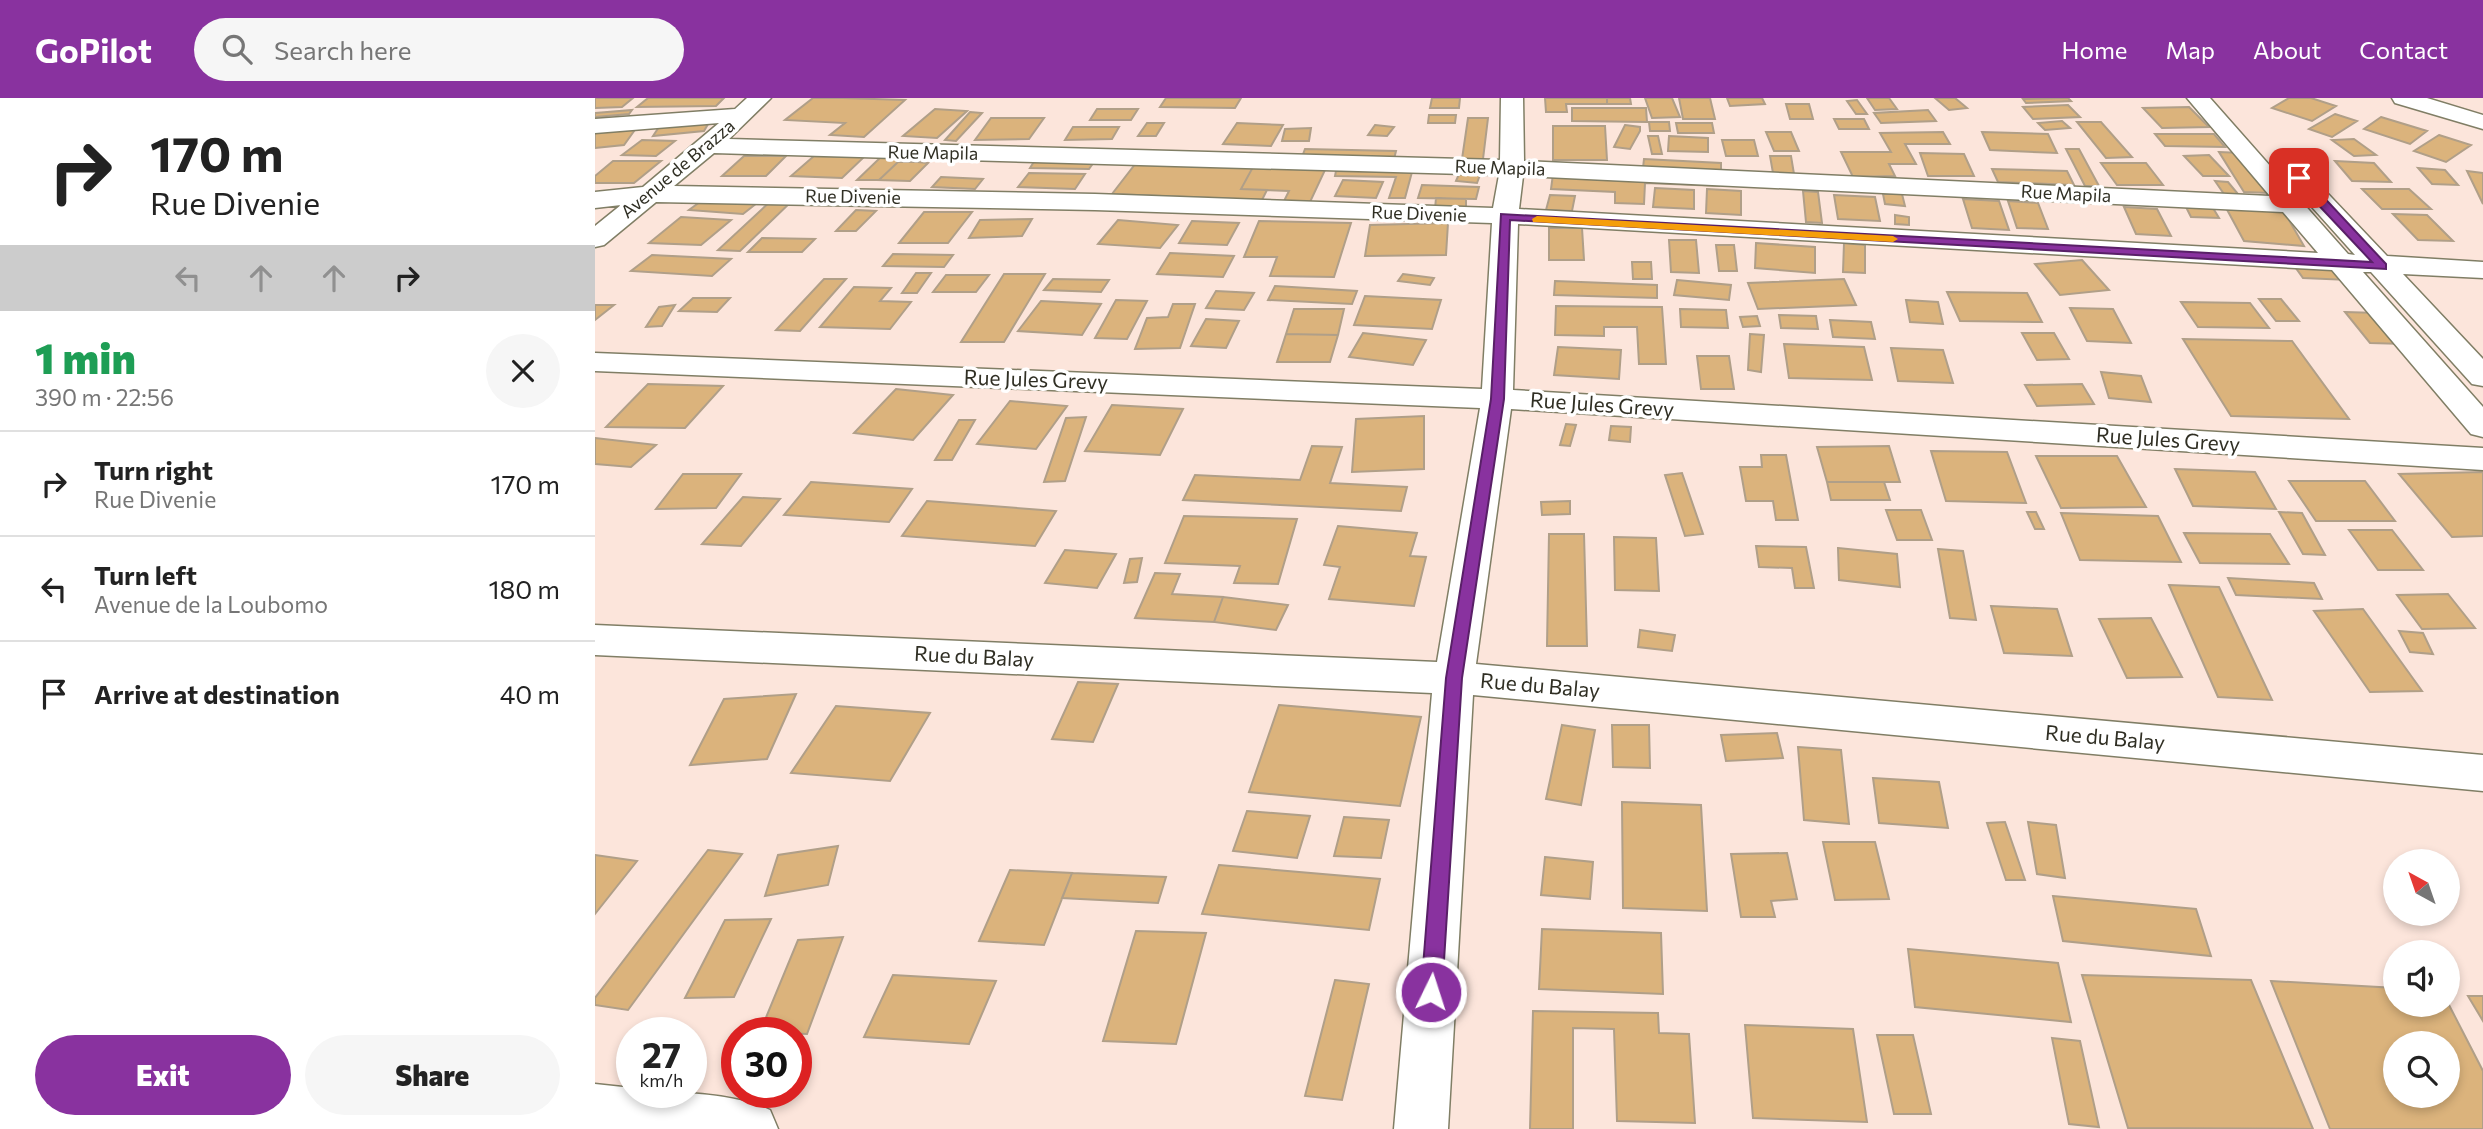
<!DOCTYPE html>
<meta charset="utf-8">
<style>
body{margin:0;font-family:Commissioner,sans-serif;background:#f6f6f6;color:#222;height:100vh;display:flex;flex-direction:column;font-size:26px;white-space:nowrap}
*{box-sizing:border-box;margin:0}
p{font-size:23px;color:#767676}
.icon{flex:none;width:38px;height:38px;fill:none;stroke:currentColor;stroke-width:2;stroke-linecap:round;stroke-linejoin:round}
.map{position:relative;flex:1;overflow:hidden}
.sheet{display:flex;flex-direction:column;background:#fff;width:595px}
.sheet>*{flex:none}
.top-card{background:#fff;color:#222;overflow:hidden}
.needle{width:46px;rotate:320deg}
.fabs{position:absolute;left:1788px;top:751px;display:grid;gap:14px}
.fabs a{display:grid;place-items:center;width:77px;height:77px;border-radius:50%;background:#fff;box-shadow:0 4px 10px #0003;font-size:35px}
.speed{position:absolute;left:21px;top:919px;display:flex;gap:14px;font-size:35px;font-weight:700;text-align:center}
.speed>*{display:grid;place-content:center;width:91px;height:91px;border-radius:50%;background:#fff;box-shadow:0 4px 10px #0003;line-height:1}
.speed small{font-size:18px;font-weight:400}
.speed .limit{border:10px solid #d22;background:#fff;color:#111}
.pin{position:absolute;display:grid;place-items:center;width:60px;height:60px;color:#fff;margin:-30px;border-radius:14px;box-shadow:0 4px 10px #0006}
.me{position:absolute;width:77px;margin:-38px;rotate:4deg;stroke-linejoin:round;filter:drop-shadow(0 0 5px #0008)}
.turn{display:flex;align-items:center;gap:24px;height:147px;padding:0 35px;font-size:32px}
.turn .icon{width:91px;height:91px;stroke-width:2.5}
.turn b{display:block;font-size:49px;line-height:60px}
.lanes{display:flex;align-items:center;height:66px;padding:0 35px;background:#0003;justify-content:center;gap:35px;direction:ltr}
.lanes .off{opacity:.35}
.round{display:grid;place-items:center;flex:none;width:74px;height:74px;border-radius:37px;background:#f6f6f6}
.headline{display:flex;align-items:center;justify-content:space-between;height:119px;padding:0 35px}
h1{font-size:42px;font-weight:800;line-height:52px;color:#1e9e55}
.button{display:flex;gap:14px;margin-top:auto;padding:14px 35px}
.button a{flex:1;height:80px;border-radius:42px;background:#89329f;color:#fff;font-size:28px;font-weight:800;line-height:80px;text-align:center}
.button a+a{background:#f6f6f6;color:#222}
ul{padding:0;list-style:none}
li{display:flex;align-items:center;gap:21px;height:105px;padding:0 35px;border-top:2px solid #e0e0e0}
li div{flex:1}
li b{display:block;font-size:26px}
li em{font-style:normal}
header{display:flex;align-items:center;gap:42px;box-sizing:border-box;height:98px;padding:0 35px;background:#89329f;color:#fff}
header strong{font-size:33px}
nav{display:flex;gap:38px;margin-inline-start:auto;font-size:24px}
.search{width:490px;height:63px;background:#f6f6f6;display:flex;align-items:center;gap:18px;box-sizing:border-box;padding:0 24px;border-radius:38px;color:#767676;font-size:26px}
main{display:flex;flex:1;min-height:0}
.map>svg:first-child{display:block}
.green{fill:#fce5db;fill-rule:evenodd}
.building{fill:#dbb37c;stroke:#b09f88;stroke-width:2;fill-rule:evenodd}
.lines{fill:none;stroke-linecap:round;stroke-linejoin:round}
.minor-casing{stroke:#807e65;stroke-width:3}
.minor{fill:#fff;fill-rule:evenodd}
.route{fill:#89329f;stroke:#592067;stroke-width:2}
.slow{fill:#f59e0b}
.labels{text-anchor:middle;stroke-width:7;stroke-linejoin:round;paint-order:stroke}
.far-street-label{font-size:18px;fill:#302f24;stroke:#fff}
.street-label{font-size:21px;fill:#302f24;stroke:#fff}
</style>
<header>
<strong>GoPilot</strong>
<div class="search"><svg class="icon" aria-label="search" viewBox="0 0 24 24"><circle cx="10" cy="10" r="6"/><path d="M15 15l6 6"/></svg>Search here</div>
<nav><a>Home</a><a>Map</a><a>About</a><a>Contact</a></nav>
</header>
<main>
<section class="sheet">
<div class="top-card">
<div class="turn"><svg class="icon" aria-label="right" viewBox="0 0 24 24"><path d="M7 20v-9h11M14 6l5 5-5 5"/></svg><div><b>170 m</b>Rue Divenie</div></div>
<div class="lanes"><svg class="icon off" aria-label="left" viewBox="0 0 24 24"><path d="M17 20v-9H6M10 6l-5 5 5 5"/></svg><svg class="icon off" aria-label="ahead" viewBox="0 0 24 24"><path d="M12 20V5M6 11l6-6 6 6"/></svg><svg class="icon off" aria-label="ahead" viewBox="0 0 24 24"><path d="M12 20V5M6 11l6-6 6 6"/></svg><svg class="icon" aria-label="right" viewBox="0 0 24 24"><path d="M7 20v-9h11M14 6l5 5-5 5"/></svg></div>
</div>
<div class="headline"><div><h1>1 min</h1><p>390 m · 22:56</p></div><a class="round"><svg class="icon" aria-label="close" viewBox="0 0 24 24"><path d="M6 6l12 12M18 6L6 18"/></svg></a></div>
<ul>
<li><svg class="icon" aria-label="right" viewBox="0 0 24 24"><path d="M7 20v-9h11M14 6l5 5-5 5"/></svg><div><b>Turn right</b><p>Rue Divenie</p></div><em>170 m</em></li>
<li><svg class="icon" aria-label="left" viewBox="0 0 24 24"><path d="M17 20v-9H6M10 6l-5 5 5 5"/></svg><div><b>Turn left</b><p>Avenue de la Loubomo</p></div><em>180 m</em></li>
<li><svg class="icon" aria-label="arrive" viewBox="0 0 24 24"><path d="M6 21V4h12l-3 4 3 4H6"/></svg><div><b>Arrive at destination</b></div><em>40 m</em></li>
</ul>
<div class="button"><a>Exit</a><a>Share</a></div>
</section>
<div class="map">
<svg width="1888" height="1031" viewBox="0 0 1888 1031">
<rect width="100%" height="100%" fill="#fdfbde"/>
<path class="green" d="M0 0H1888V1031H0ZM1801 763H1853V816H1801ZM1801 854H1853V906H1801ZM37 934H96V994H37ZM142 934H201V994H142ZM1801 945H1853V998H1801Z"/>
<path class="building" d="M0 0H38L27 9 0 10Z
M53 0H129L121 8 42 9Z
M218 0H248L310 2 269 39 235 37 250 25 190 22Z
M571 0H646L640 10 565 9Z
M837 0H865L864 10H835Z
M950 0H1012V6H971L972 14H951Z
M1012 0H1035L1036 6H1012Z
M1050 0H1077L1085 19 1057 20Z
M1084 0H1115L1120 21H1088Z
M1132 0H1167L1170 6 1135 8Z
M1272 0H1294L1302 11 1280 12Z
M1340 0H1360L1372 10 1354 12Z
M1473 0 1476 3 1431 5 1428 1Z
M1694 0H1716L1741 8 1717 23 1677 10Z
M1262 2 1272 16H1261L1252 3Z
M1191 6H1214L1218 21H1195Z
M1473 7 1485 19 1438 21 1428 9Z
M1594 9 1614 29 1567 30 1548 10Z
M977 10H1051L1052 24 977 23Z
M340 11 372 13 342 40 308 38Z
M502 11H543L536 22H495Z
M37 12 34 16 0 19V15Z
M1333 12 1341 23 1286 25 1279 15Z
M375 14 387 15 361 43 350 42Z
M1740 16 1762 23 1737 39 1714 31Z
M834 17H861L860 25H833Z
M1786 19 1832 33 1815 46 1769 31Z
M396 20H449L434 41 380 42Z
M873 20H893L888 61H867Z
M116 21 109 33 58 38 66 26Z
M1239 21H1269L1274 31H1244Z
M1467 23 1475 30 1450 32 1443 25Z
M1054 24H1074L1075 33H1055Z
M1482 24H1506L1537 59 1511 60Z
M552 25H569L561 38H543Z
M642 25 688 27 676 48 628 46Z
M1081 25H1117L1119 35H1083Z
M780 27 799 29 792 38 773 37Z
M1030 27 1045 29V33L1035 51 1019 49Z
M958 28H1010L1012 62H958Z
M42 29 29 47 0 50V33Z
M478 29H524L517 41 470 42Z
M716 30 714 43H687L690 31Z
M1171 34H1196L1204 53H1179Z
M1348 34 1355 46H1310L1321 66H1294L1300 78 1258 79 1246 54H1296L1285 35Z
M1387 34 1453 36 1462 55 1395 52Z
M1560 36H1619L1630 49 1570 48Z
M1844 37 1876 47 1851 64 1819 53Z
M1053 38H1063L1067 56H1057Z
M1074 38 1113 40V54L1073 53Z
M1759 41 1781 57 1759 58 1737 42Z
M47 42 80 43 61 58 27 57Z
M1127 42H1159L1163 58H1131Z
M710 51 801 53 799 61 707 59Z
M1471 51H1484L1504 88H1490Z
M1624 54 1646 55 1674 95 1649 94Z
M1325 55 1369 56 1379 78H1333Z
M288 57 329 58 323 64H303L284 82H262Z
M1614 57 1634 78H1608L1589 58Z
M149 58H191L171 78H127Z
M219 58 269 59 247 80 196 78Z
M1175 58H1196L1199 76 1178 75Z
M1049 61 1126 65V74L1048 70Z
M440 62 499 64 494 71 435 70Z
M18 63H66L39 85H0V78Z
M1740 63 1779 65 1796 84 1757 83Z
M303 64H323L333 65 315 83 284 82Z
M541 65 658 69 646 91 672 92 667 102 517 96Z
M1506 65H1551L1568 87H1522Z
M658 69 730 72 715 104 689 103 694 93 646 91Z
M1823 70 1850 72 1863 87 1837 86Z
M1397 71 1472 73 1479 87 1403 84Z
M741 73 817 74 810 100H794L801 79 740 78Z
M1872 73 1888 75V106Z
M434 75 490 76 480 91 423 89Z
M864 76 885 77 882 85 861 83Z
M958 76 1124 82V88L1050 85 1049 106 1020 105V94L956 91Z
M346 79 388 81 380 91 337 89Z
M748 82 788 84 781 100 740 98Z
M1620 83 1633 84 1643 96H1629Z
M827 87 884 89 881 101 823 100Z
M1060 90 1099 92V111L1058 109Z
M1112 91 1146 93V117L1111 115Z
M1767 91H1814L1836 111H1787Z
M1208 93 1223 94 1227 125 1211 124Z
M1288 96H1307L1310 108 1290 106Z
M955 97 980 98 977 113 951 112Z
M1239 97 1280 99 1285 123 1243 121Z
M113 98 167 101 148 116 94 112Z
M841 100 871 101V110L840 111Z
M178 101H199L145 153 123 152Z
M1368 101 1404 103 1414 132 1377 130Z
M1413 103 1443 105 1453 131 1422 130Z
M1629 106 1687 110 1709 148 1649 143Z
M1529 109 1562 111 1576 138 1541 136Z
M1591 109 1618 110 1624 120 1596 119Z
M261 112 281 113 261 133H241Z
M329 114H377L353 145H304Z
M1798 116 1832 117 1858 143 1823 142Z
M1300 117 1314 119V127L1300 126Z
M86 119 136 122 106 147 54 145Z
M437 121 427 138 374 140 385 122Z
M523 122 583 127 565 150 503 146Z
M597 123 644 125 632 147 584 145Z
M664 123 756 125 739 179 675 178 682 159H649Z
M853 125 851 157 770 158 775 127Z
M954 130H987L989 162H954Z
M167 140 220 141 207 154H153Z
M1074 142H1101L1104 175 1076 174Z
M1161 145 1220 149V175L1160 170Z
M1249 145 1270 147V175L1248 174Z
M1121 147H1139L1142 173H1124Z
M575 155 639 158 628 179 562 176Z
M298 156 358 157 349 169 288 168Z
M57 157 136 161 117 178 36 173Z
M1487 162 1514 192 1465 197 1440 166Z
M1037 164H1056L1057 181H1038Z
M1698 166 1743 168 1753 182 1708 180Z
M321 175H336L322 195H307Z
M409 176H450L409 244H366Z
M808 176 839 180 835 187 803 183Z
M351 177H394L381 194H338Z
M229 181H251L205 233 181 232Z
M458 181 514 182 506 194 449 192Z
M1249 181 1261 207 1163 211 1153 185Z
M1082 182 1136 187 1134 202 1079 197Z
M960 183 1062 187V200L959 197Z
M680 188 762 193 757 206 673 202Z
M259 189 296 190 285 203 316 204 295 231 225 229Z
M621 193 659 195 649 212 611 210Z
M1352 194 1432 195 1447 224 1365 223Z
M770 198 846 202 837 231 759 227Z
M98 200H135L122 214 84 213Z
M1664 201H1686L1704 223H1681Z
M521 202 552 203 532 241 500 240Z
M1311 202 1343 204 1348 226 1315 224Z
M446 203 506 206 487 237 423 233Z
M1586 204 1655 205 1674 230 1603 229Z
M578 206H600L585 250 540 251 552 220 573 219Z
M0 207H19L0 222Z
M80 207 67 228 51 229 64 209Z
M961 208 1067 209 1071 266H1044L1042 229H1009V238L960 237Z
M1475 210 1518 211 1536 245 1492 243Z
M699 211H749L743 237 691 236Z
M1085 211 1131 212 1133 230 1086 229Z
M1750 214 1782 215 1809 246 1775 245Z
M1184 217 1221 218 1223 231 1186 230Z
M1162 218 1165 228 1148 229 1145 219Z
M611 221 644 223 631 250 596 248Z
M1235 222 1276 224 1280 241 1238 239Z
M768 235 831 242 818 267 754 259Z
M1427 235H1459L1474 261 1442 262Z
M691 236 743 237 735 264H682Z
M1155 236 1169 237 1166 274 1153 272Z
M1588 241 1697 243 1754 321 1636 318Z
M1189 246 1269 249 1277 282 1194 280Z
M963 249 1026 252 1024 281 959 277Z
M1296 250 1348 252 1358 285 1303 283Z
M1102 258H1134L1139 291H1106Z
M1506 274 1546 278 1556 304 1514 300Z
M53 286 128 288 90 330 11 329Z
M1487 286 1499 306 1442 308 1430 287Z
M301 291 358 297 318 342 259 335Z
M415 303 472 308 441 351 382 346Z
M517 307 588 311 565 357 490 353Z
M829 318V371L757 374 761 321Z
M491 319 470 383 449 384 471 320Z
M364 322H380L357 362H340Z
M971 326 981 327 975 348 965 347Z
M1016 328 1036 329 1035 344 1014 342Z
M0 340 61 347 36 369 0 366Z
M717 348 747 349 735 385 812 389 806 413 588 402 600 377 705 382Z
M1294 348 1305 384H1232L1222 349Z
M1336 353 1412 354 1431 405 1351 403Z
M1166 357H1191L1203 422H1181L1178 403H1151L1145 369H1167Z
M1441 358H1522L1551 409 1466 410Z
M1580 371 1660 374 1681 411 1598 408Z
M1888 374V438L1857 439 1804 376Z
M1087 375 1108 436 1090 438 1070 377Z
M88 376H146L121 410 61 411Z
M1694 383H1770L1800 423H1721Z
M216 384 317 391 294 424 189 417Z
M1232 384H1289L1295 402H1236Z
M148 399 185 401 146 448 107 446Z
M332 403 461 413 440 448 307 438Z
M975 403V416L947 417 946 404Z
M1291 412H1326L1337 442H1302Z
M1432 414H1441L1449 431H1440Z
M1684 414 1707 415 1730 457 1708 456Z
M1466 415 1563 418 1586 464 1485 462Z
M589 418 702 421 683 486 639 485 645 468 570 465Z
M743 428 822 435 815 458 831 459 819 508 734 501 745 469 729 467Z
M1754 432H1797L1828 472H1783Z
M1589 435 1675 436 1694 466 1605 465Z
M954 436H989L992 548H952Z
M1019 439 1061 440 1064 493 1020 492Z
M1161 448 1211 449 1219 490H1200L1197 470 1164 469Z
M1243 450 1302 456 1305 489 1244 482Z
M1343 451 1368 453 1381 522 1355 520Z
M470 452 521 456 502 490 450 485Z
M547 460 542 484 529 485 535 461Z
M560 475 585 476 577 496 628 499 619 524 540 520Z
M1633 480 1719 485 1727 501 1641 497Z
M1574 487 1624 489 1677 602 1623 599Z
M1853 496 1880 530 1827 531 1802 497Z
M628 499 693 507 681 532 619 524Z
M1396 508 1462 511 1477 558 1409 555Z
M1768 511 1827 593 1775 594 1719 513Z
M1556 520 1587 579 1532 580 1504 521Z
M1045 532 1080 537 1077 553 1043 549Z
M1804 533 1828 535 1838 556 1815 554Z
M483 584 523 586 498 644 457 641Z
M201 596 172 661 95 667 129 601Z
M684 607 826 619 805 708 654 694Z
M241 608 335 615 295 683 196 675Z
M967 627 1000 632 986 707 951 701Z
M1017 627H1054L1055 670 1018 669Z
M1182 635 1188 660 1131 663 1126 637Z
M1203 649 1246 652 1254 726 1209 722Z
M1278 680 1344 684 1353 730 1284 725Z
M1027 704 1106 707 1112 813 1028 810Z
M652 713 715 718 702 760 638 753Z
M749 719 794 722 786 760 739 758Z
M1410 724 1430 782H1411L1392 725Z
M1433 724 1461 727 1470 780 1442 776Z
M1228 744H1280L1294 801 1240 802Z
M243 748 233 787 170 798 183 757Z
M113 752 147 756 33 912 0 907V900Z
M1192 755 1202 801 1176 803 1180 819H1146L1136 756Z
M0 757 42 763 0 816Z
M950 759 998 764 995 801 946 797Z
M624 767 785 781 774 832 607 816Z
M415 772 477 775 449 847 384 843Z
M477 775 571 779 563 805 467 800Z
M1458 798 1601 811 1616 858 1468 843Z
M176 821 139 899 90 900 130 822Z
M947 831 1066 835 1068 896 944 891Z
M541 833 611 835 581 946 508 943Z
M248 839 212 936 165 934 203 842Z
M1313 851 1463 865 1476 924 1320 909Z
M298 877 401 883 374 946 269 939Z
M1487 877 1656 882 1718 1031 1533 1030Z
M740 882 774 886 747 1002 710 998Z
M1676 883 1801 890V906L1853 905 1888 973V1031H1735ZM1801 945H1853V998H1801Z
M1873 898H1888V923Z
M938 913 1063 915 1064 935 1094 936 1100 1025 1022 1023 1019 931 978 930V1031H935Z
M1150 927 1258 931 1272 1024 1158 1020Z
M1282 937H1318L1336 1016H1299Z
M1457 940 1485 943 1504 1029 1474 1026Z"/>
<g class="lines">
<defs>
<path id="minor" d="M152 0H176L134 41 905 62 906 0H928L929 63 1675 98 1592 0H1615L1753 156 1760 157 1700 90 1697 85 1700 80 1709 78 1718 80 1792 158 1888 164V180L1808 176 1888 261V288L1877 286 1776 174H1768L1888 309V339L1876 336 1737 172 923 126 918 292 1888 350V372L916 311 881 566 1888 657V693L878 597 853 1031H799L837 595 0 557V527L842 564 885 310 0 273V255L887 291 897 125 500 112 61 104 9 147 0 149V128L26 107 0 110V94L48 89 124 25 0 35V21L140 11ZM119 55 904 77 898 110 500 96 79 88ZM928 78 1688 114 1723 155 924 111Z
M1797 0H1832L1888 17V31L1800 5Z
M0 986 37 990V994C82 994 134 994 175 1012L183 1031H0Z"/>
</defs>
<use href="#minor" class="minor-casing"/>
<use href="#minor" class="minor"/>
</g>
<path class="route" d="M1700 77H1708L1791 166V171L915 122 909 301 867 580 847 894 844 901 836 904 829 901 826 894 851 580 896 301 906 116 1777 164 1700 82Z"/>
<path class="slow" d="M942 118 1298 138 1303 141 1298 144 938 124 937 121Z"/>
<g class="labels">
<g class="far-street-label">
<text transform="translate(338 55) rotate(1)" y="6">Rue Mapila</text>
<text transform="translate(905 70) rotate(2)" y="6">Rue Mapila</text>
<text transform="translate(83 71) rotate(-40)" y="6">Avenue de Brazza</text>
<text transform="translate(1471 96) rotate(3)" y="6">Rue Mapila</text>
<text transform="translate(258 99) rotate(1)" y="6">Rue Divenie</text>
<text transform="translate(824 116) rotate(2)" y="6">Rue Divenie</text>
</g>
<g class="street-label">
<text transform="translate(441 282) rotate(2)" y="7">Rue Jules Grevy</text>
<text transform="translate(1007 307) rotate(4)" y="7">Rue Jules Grevy</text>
<text transform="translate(1573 342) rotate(4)" y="7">Rue Jules Grevy</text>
<text transform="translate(379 559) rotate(3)" y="7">Rue du Balay</text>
<text transform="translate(945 588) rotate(5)" y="7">Rue du Balay</text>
<text transform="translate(1510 640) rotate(5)" y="7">Rue du Balay</text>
</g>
</g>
</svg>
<div class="fabs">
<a><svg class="needle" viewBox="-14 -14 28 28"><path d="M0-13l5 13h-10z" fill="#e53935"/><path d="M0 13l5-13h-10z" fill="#767676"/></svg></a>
<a><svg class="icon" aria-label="sound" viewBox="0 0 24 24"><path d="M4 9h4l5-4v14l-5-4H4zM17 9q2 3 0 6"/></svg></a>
<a><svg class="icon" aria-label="search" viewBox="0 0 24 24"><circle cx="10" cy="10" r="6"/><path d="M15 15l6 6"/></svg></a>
</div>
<div class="speed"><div>27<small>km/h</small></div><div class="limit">30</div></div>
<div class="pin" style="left:1704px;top:80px;background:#d93025"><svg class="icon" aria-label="arrive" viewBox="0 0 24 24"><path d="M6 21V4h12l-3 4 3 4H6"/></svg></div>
<svg class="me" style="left:836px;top:894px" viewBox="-20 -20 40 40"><circle r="17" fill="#89329f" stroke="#fff" stroke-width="3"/><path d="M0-11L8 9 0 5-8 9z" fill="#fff"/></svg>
</div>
</main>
